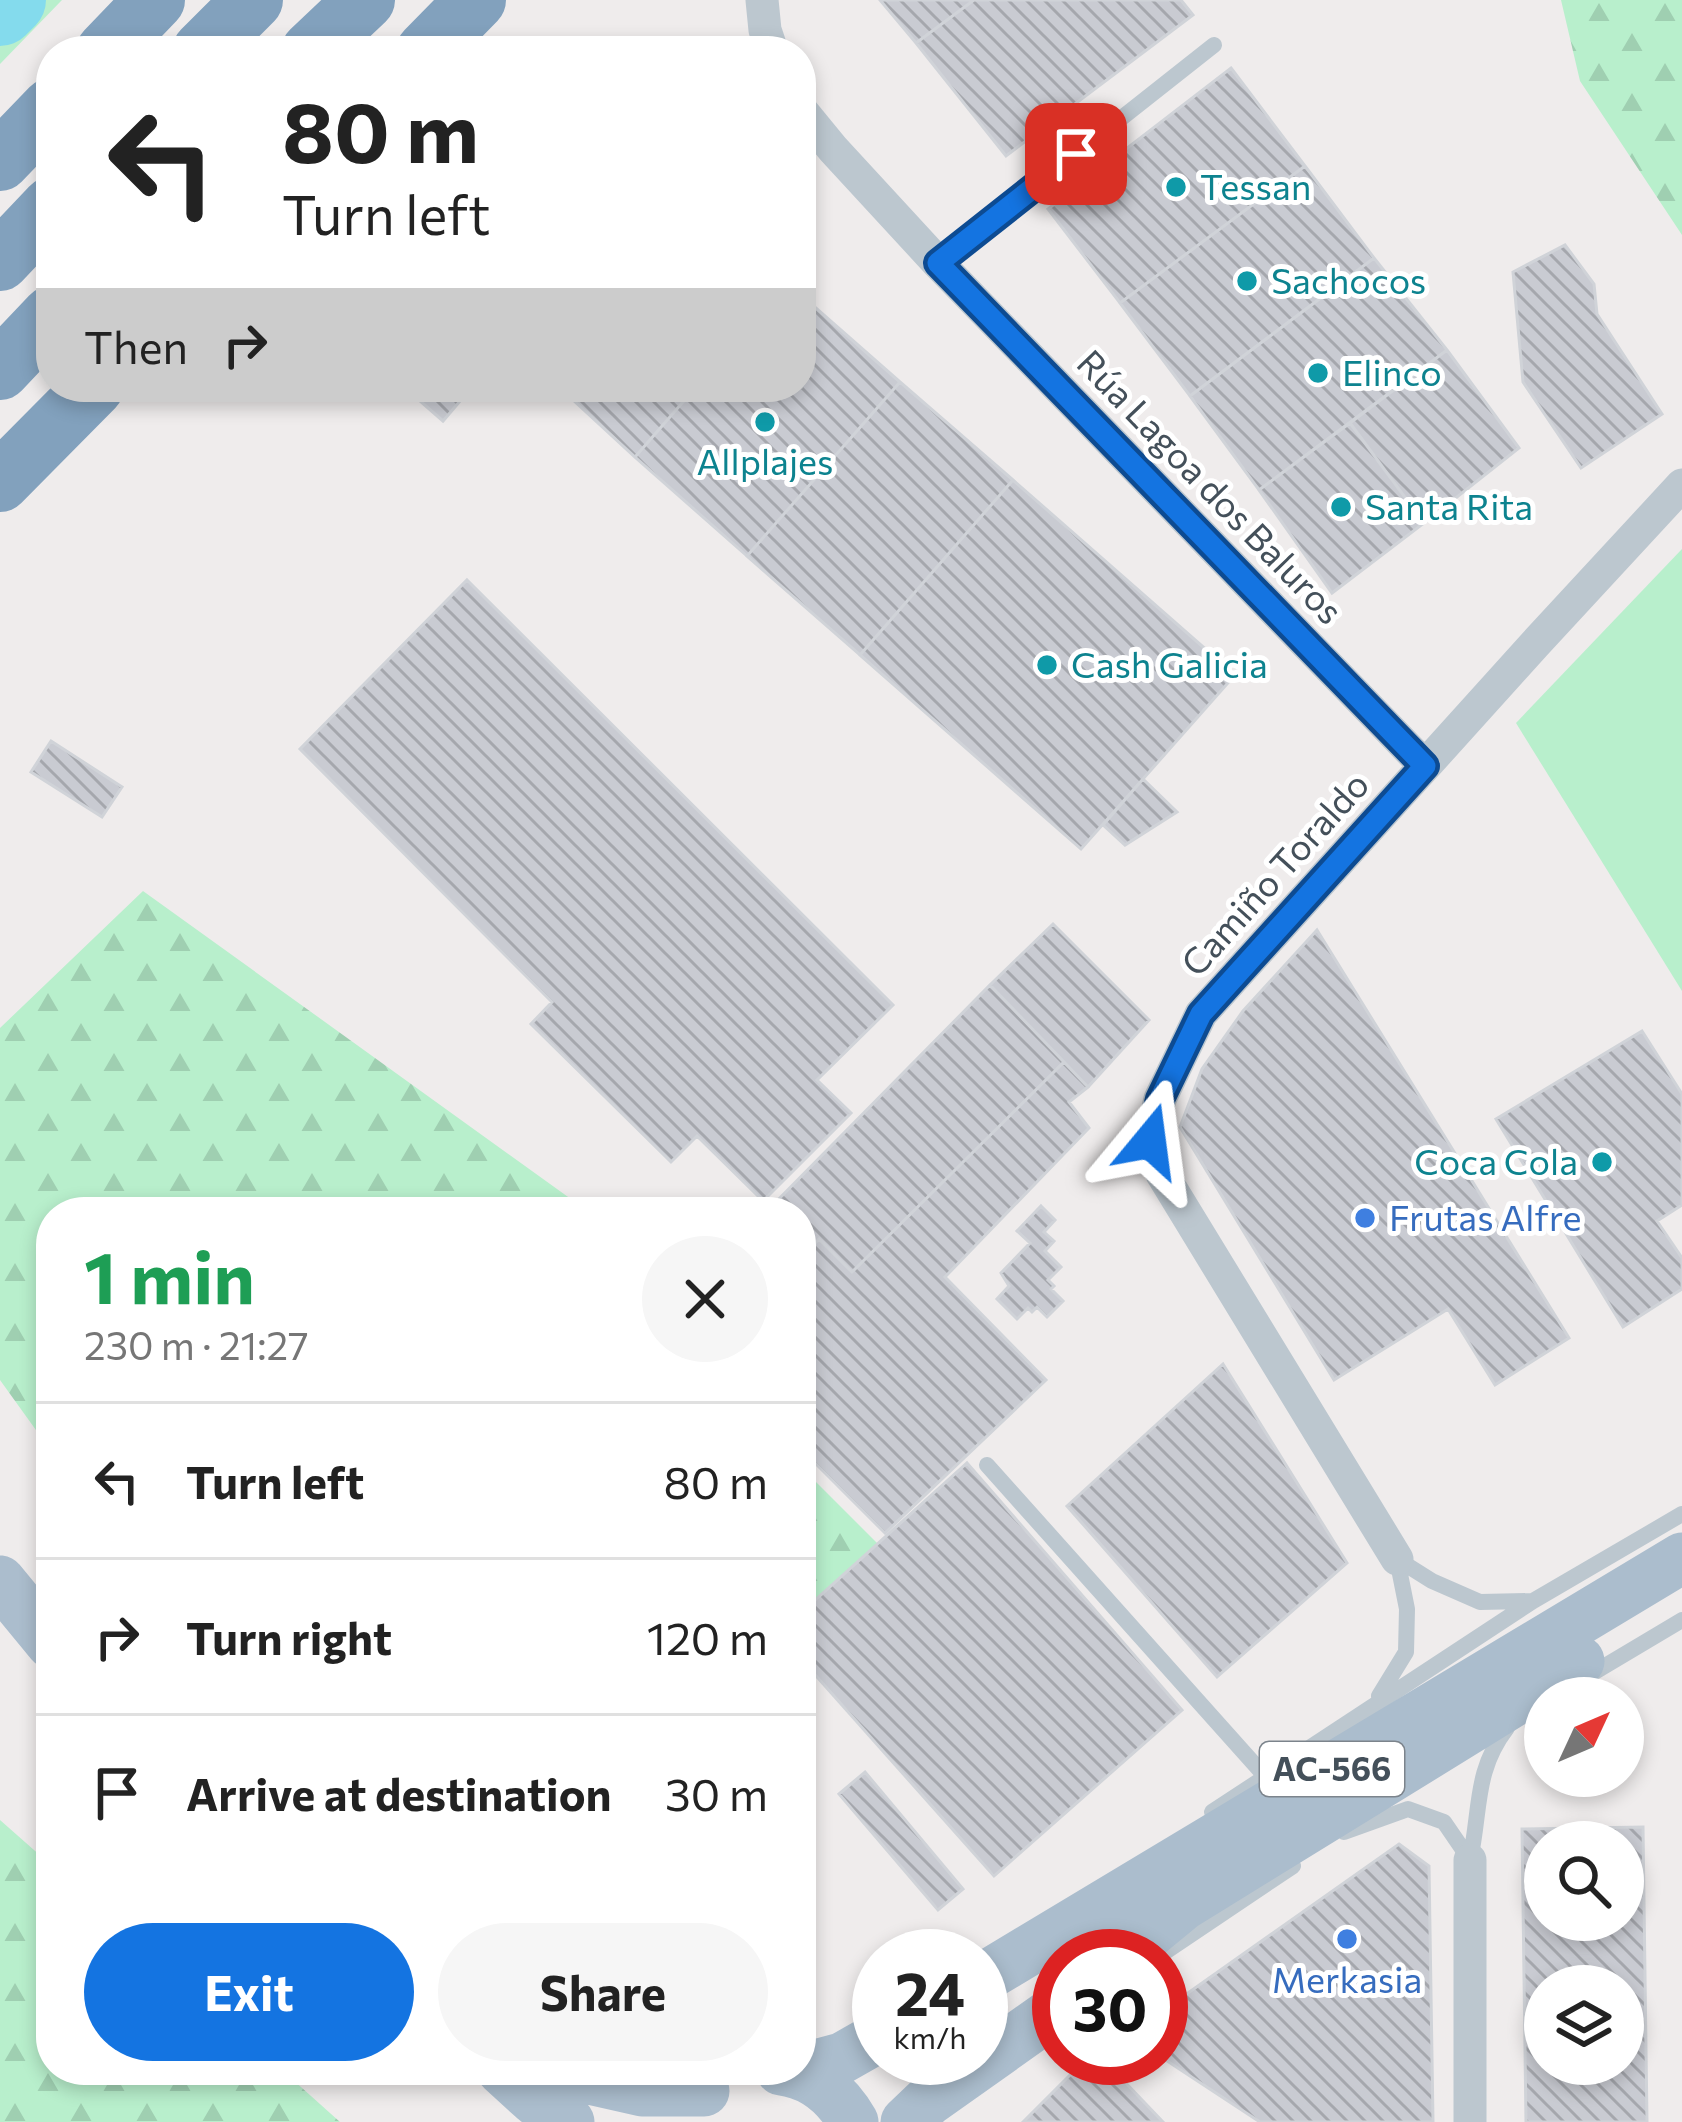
<!DOCTYPE html>
<meta charset="utf-8">
<style>
body{margin:0;font-family:Commissioner,sans-serif;background:#f6f6f6;color:#222;height:100vh;display:flex;flex-direction:column;font-size:45px;white-space:nowrap}
*{box-sizing:border-box;margin:0}
p{font-size:39px;color:#767676}
.icon{flex:none;width:66px;height:66px;fill:none;stroke:currentColor;stroke-width:2;stroke-linecap:round;stroke-linejoin:round}
.map{position:relative;flex:1;overflow:hidden}
.details{position:absolute;left:36px;top:1197px;width:780px;height:888px;display:flex;flex-direction:column;background:#fff;border-radius:48px;box-shadow:0 6px 18px #0003}
.details>*{flex:none}
.banner{position:absolute;left:36px;top:36px;width:780px;height:366px;border-radius:48px;box-shadow:0 6px 18px #0003;background:#fff;color:#222;overflow:hidden}
.needle{width:78px;rotate:46deg}
.tools{position:absolute;left:1524px;top:1677px;display:grid;gap:24px}
.tools a{display:grid;place-items:center;width:120px;height:120px;border-radius:50%;background:#fff;box-shadow:0 6px 18px #0003;font-size:60px}
.speed{position:absolute;left:852px;top:1929px;display:flex;gap:24px;font-size:60px;font-weight:700;text-align:center}
.speed>*{display:grid;place-content:center;width:156px;height:156px;border-radius:50%;background:#fff;box-shadow:0 6px 18px #0003;line-height:1}
.speed small{font-size:30px;font-weight:400}
.speed .limit{border:18px solid #d22;background:#fff;color:#111}
.pin{position:absolute;display:grid;place-items:center;width:102px;height:102px;color:#fff;margin:-51px;border-radius:24px;box-shadow:0 6px 18px #0006}
.me{position:absolute;width:132px;margin:-66px;rotate:16deg;stroke-linejoin:round;filter:drop-shadow(0 0 9px #0008)}
.turn{display:flex;align-items:center;gap:42px;height:252px;padding:0 48px;font-size:54px}
.turn .icon{width:156px;height:156px;stroke-width:2.5}
.turn b{display:block;font-size:84px;line-height:102px}
.then{display:flex;align-items:center;height:114px;padding:0 48px;background:#0003;gap:24px;font-size:45px}
.round{display:grid;place-items:center;flex:none;width:126px;height:126px;border-radius:63px;background:#f6f6f6}
.overview{display:flex;align-items:center;justify-content:space-between;height:204px;padding:0 48px}
h1{font-size:72px;font-weight:700;line-height:90px;color:#1e9e55}
.button{display:flex;gap:24px;margin-top:auto;padding:24px 48px}
.button a{flex:1;height:138px;border-radius:72px;background:#1474e1;color:#fff;font-size:48px;font-weight:700;line-height:138px;text-align:center}
.button a+a{background:#f6f6f6;color:#222}
ul{padding:0;list-style:none}
li{display:flex;align-items:center;gap:36px;height:156px;padding:0 48px;border-top:3px solid #e0e0e0}
li div{flex:1}
li b{display:block;font-size:45px}
li em{font-style:normal}
.map>svg:first-child{display:block}
.grass{fill:#b8efcc}
.forest{fill:url(#forest-firs)}
.lines{fill:none;stroke-linecap:round;stroke-linejoin:round}
.river{stroke:#84dbed;stroke-width:72}
.building{fill:url(#building-back-hatch);stroke:#d0d3d8;stroke-width:3;fill-rule:evenodd}
.lane{stroke:#bcc7cf;stroke-width:16}
.street{stroke:#bcc7cf;stroke-width:33}
.primary{stroke:#abbdcd;stroke-width:51}
.highway{stroke:#82a1bd;stroke-width:60}
.route-casing{stroke:#0d4b92;stroke-width:30}
.route{stroke:#1474e1;stroke-width:21}
.culture-dot{fill:#0f9aa8;stroke:#fff;stroke-width:4.5}
.shop-dot{fill:#3f7fe0;stroke:#fff;stroke-width:4.5}
.labels{text-anchor:middle;stroke-width:10;stroke-linejoin:round;paint-order:stroke}
.shield{fill:#fff;stroke:#7c848c;stroke-width:3}
.shield-label{font-size:33px;font-weight:bold;fill:#44505a}
.culture-label{font-size:36px;fill:#0d838f;stroke:#fff;text-anchor:start}
.street-label{font-size:36px;fill:#44505a;stroke:#fff}
.shop-label{font-size:36px;fill:#366cbe;stroke:#fff;text-anchor:start}
</style>
<div class="map">
<svg width="1682" height="2122" viewBox="0 0 1682 2122">
<defs>
<pattern id="forest-firs" width="22" height="20" patternUnits="userSpaceOnUse" patternTransform="scale(3)"><rect width="22" height="20" fill="#b8efcc"/><path d="M5 1l3.5 6h-7zM16 11l3.5 6h-7z" fill="#9fcfb1"/></pattern>
<pattern id="building-back-hatch" width="6" height="6" patternUnits="userSpaceOnUse" patternTransform="scale(3)"><rect width="6" height="6" fill="#c9cbd2"/><path d="M-1 5l2 2M0 0l6 6M5-1l2 2" fill="none" stroke="#a5a7ad"/></pattern>
</defs>
<rect width="100%" height="100%" fill="#efecec"/>
<path class="grass" d="M1682 549V991L1516 723Z"/>
<path class="forest" d="M0 0H62L0 64Z
M1561 0H1682V235L1580 81Z
M143 891 589 1212H51V1451L0 1380V1028Z
M801 1467 879 1545 801 1619Z
M0 1820 51 1865V2070H282L340 2122H0Z"/>
<g class="lines">
<path class="river" d="M0 10 10 0"/>
</g>
<path class="building" d="M880 0H974L916 43Z
M974 0H1181L1193 15 1006 156 916 43Z
M1231 68 1305 166 1120 303 1048 209Z
M1305 166 1374 258 1190 396 1120 303Z
M1565 245 1594 284 1597 314 1662 414 1581 468 1523 382 1513 272Z
M1374 258 1447 350 1259 490 1190 396Z
M801 295 900 382 747 556 635 457 696 387H801Z
M1447 350 1519 448 1424 523 1350 423Z
M900 382 1013 480 860 655 747 556Z
M404 387H472L443 421Z
M559 387H696L635 457Z
M1350 423 1424 523 1332 593 1259 490Z
M1013 480 1235 675 1081 849 860 655Z
M467 580 893 1005 817 1080 851 1113 763 1201 697 1136 671 1162 531 1024 552 1002 300 749Z
M51 741 122 787 102 817 31 772Z
M1143 779 1177 812 1125 845 1103 825Z
M1053 924 1149 1020 1088 1087 990 985Z
M1317 930 1569 1338 1495 1385 1448 1309 1334 1380 1180 1127 1202 1069 1243 1011Z
M990 985 1064 1062 852 1272 819 1239 801 1258V1212H766Z
M1642 1031 1682 1094V1205L1657 1221 1682 1258V1289L1623 1327 1496 1119Z
M1064 1062 1088 1087 1069 1102 1089 1128 945 1277 1046 1380 885 1533 801 1449V1258L819 1239 852 1272Z
M1041 1206 1055 1220 1044 1232 1054 1241 1045 1251 1061 1267 1048 1280 1054 1286 1051 1289 1063 1301 1047 1317 1037 1307 1032 1312 1028 1308 1017 1319 997 1299 1009 1286 1001 1273 1030 1243 1017 1231Z
M1223 1364 1347 1563 1217 1677 1067 1506Z
M967 1463 1182 1710 994 1876 801 1659V1613Z
M865 1772 963 1889 938 1910 839 1794Z
M1643 1827 1647 2122H1526L1522 1829ZM1545 1842H1623V1920H1545ZM1545 1986H1623V2064H1545Z
M1399 1844 1429 1866 1433 2122H1260L1161 2057V2012Z
M1087 2058H1102L1163 2122H1023Z"/>
<g class="lines">
<path class="lane" d="M938 263 1214 45
M987 1465 1265 1776
M1583 1679 1682 1620
M1379 1696 1406 1652 1407 1609 1397 1559 1432 1581 1480 1602 1532 1601
M1212 1812 1533 1601 1682 1514
M1344 1832 1408 1809 1444 1822 1470 1860C1481 1809 1474 1771 1507 1728
M1159 1956 1293 1866"/>
<path class="street" d="M762 0 765 30 772 51
M801 110 833 149 938 263 1425 766
M1397 1559 1162 1174 1150 1141 1160 1099 1201 1014 1535 644 1682 485
M1470 1860V2122"/>
<path class="primary" d="M0 1581 51 1643
M1121 1956 1183 1905 1579 1661
M981 1979 1682 1558
M801 2069 842 2058 879 2037
M502 2070 535 2100 569 2122
M549 2070 642 2091H704
M781 2070C813 2074 837 2094 853 2122
M906 2122 928 2101 1059 2008"/>
<path class="highway" d="M106 51 155 0
M202 51 253 0
M311 51 365 0
M426 51 476 0
M0 161 51 108
M0 261 51 207
M0 370 51 316
M0 482 94 387"/>
</g>
<g class="lines">
<defs>
<path id="route" d="M1076 154 938 263 1425 766 1201 1014 1160 1099 1150 1141"/>
</defs>
<use href="#route" class="route-casing"/>
<use href="#route" class="route"/>
</g>
<g class="culture-dot">
<circle cx="1176" cy="187" r="12"/>
<circle cx="1247" cy="281" r="12"/>
<circle cx="1318" cy="373" r="12"/>
<circle cx="765" cy="422" r="12"/>
<circle cx="1341" cy="507" r="12"/>
<circle cx="1047" cy="665" r="12"/>
<circle cx="1602" cy="1162" r="12"/>
</g>
<g class="shop-dot">
<circle cx="1365" cy="1218" r="12"/>
<circle cx="1347" cy="1939" r="12"/>
</g>
<g class="labels">
<rect class="shield" x="1260" y="1742" width="144" height="54" rx="9"/>
<g class="shield-label">
<text x="1332" y="1781">AC-566</text>
</g>
<g class="culture-label">
<text x="1200" y="200">Tessan</text>
<text x="1271" y="294">Sachocos</text>
<text x="1342" y="386">Elinco</text>
<text x="765" y="475" text-anchor="middle">Allplajes</text>
<text x="1365" y="520">Santa Rita</text>
<text x="1071" y="678">Cash Galicia</text>
<text x="1578" y="1175" text-anchor="end">Coca Cola</text>
</g>
<g class="street-label">
<text transform="translate(1210 487) rotate(46)" y="13">Rúa Lagoa dos Baluros</text>
<text transform="translate(1275 874) rotate(-48)" y="13">Camiño Toraldo</text>
</g>
<g class="shop-label">
<text x="1389" y="1231">Frutas Alfre</text>
<text x="1347" y="1993" text-anchor="middle">Merkasia</text>
</g>
</g>
</svg>
<div class="tools">
<a><svg class="needle" viewBox="-14 -14 28 28"><path d="M0-13l5 13h-10z" fill="#e53935"/><path d="M0 13l5-13h-10z" fill="#767676"/></svg></a>
<a><svg class="icon" aria-label="search" viewBox="0 0 24 24"><circle cx="10" cy="10" r="6"/><path d="M15 15l6 6"/></svg></a>
<a><svg class="icon" aria-label="layers" viewBox="0 0 24 24"><path d="M12 4l9 5-9 5-9-5zM3 14l9 5 9-5"/></svg></a>
</div>
<div class="speed"><div>24<small>km/h</small></div><div class="limit">30</div></div>
<div class="pin" style="left:1076px;top:154px;background:#d93025"><svg class="icon" aria-label="arrive" viewBox="0 0 24 24"><path d="M6 21V4h12l-3 4 3 4H6"/></svg></div>
<svg class="me" style="left:1150px;top:1141px" viewBox="-20 -20 40 40"><path d="M0-17L14 15 0 8-14 15z" fill="#1474e1" stroke="#fff" stroke-width="4"/></svg>
<div class="banner">
<div class="turn"><svg class="icon" aria-label="left" viewBox="0 0 24 24"><path d="M17 20v-9H6M10 6l-5 5 5 5"/></svg><div><b>80 m</b>Turn left</div></div>
<div class="then">Then<svg class="icon" aria-label="right" viewBox="0 0 24 24"><path d="M7 20v-9h11M14 6l5 5-5 5"/></svg></div>
</div>
<section class="details">
<div class="overview"><div><h1>1 min</h1><p>230 m · 21:27</p></div><a class="round"><svg class="icon" aria-label="close" viewBox="0 0 24 24"><path d="M6 6l12 12M18 6L6 18"/></svg></a></div>
<ul>
<li><svg class="icon" aria-label="left" viewBox="0 0 24 24"><path d="M17 20v-9H6M10 6l-5 5 5 5"/></svg><div><b>Turn left</b></div><em>80 m</em></li>
<li><svg class="icon" aria-label="right" viewBox="0 0 24 24"><path d="M7 20v-9h11M14 6l5 5-5 5"/></svg><div><b>Turn right</b></div><em>120 m</em></li>
<li><svg class="icon" aria-label="arrive" viewBox="0 0 24 24"><path d="M6 21V4h12l-3 4 3 4H6"/></svg><div><b>Arrive at destination</b></div><em>30 m</em></li>
</ul>
<div class="button"><a>Exit</a><a>Share</a></div>
</section>
</div>
